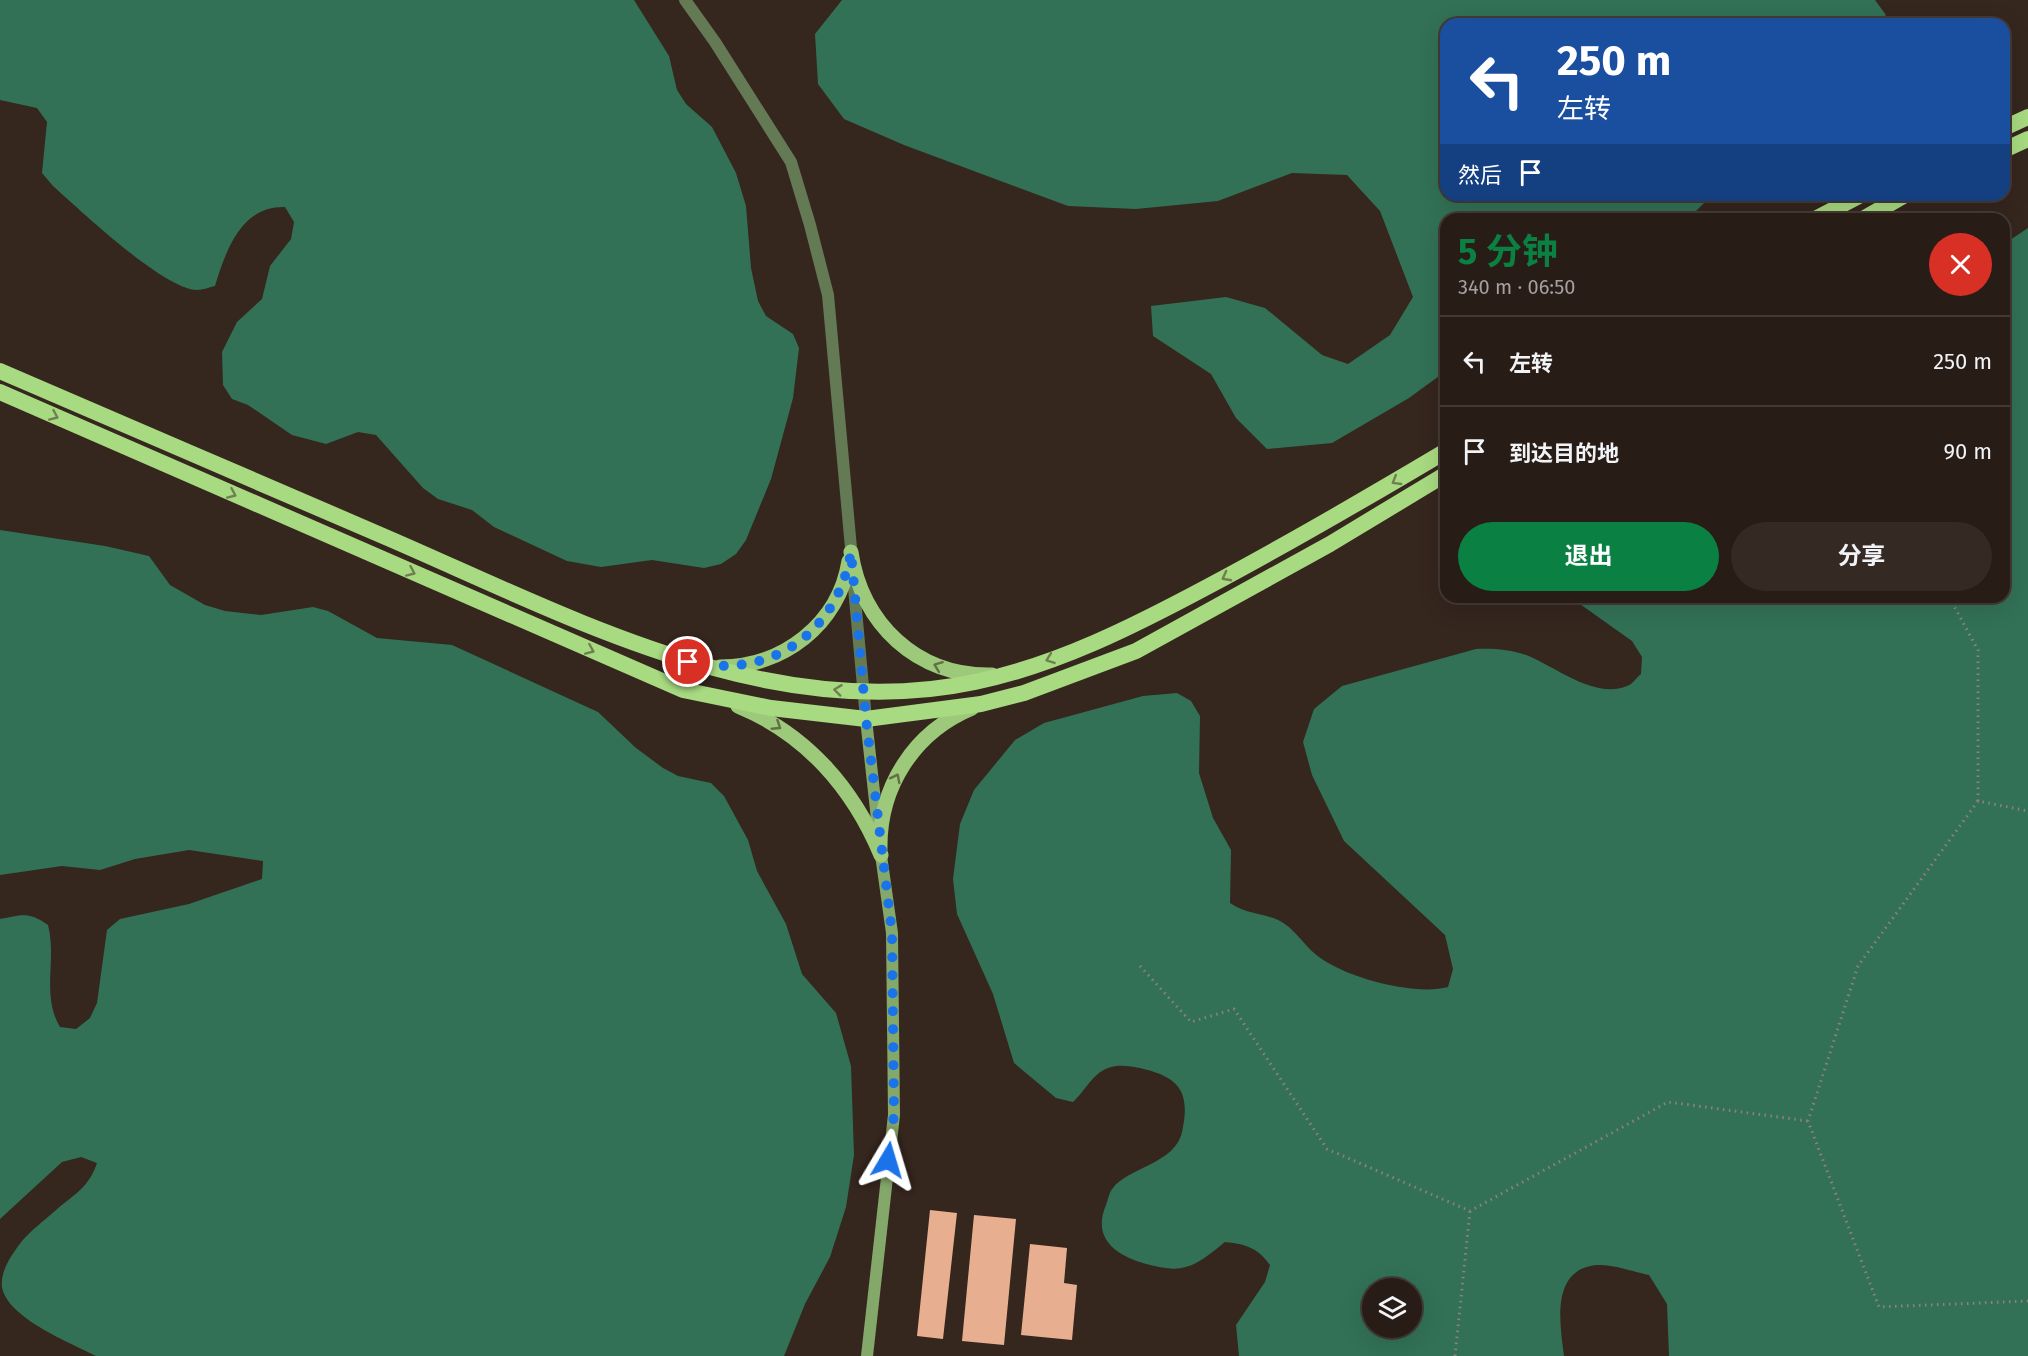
<!DOCTYPE html>
<html lang="zh">
<meta charset="utf-8">
<style>
body{margin:0;font-family:"Fira Sans","Noto Sans SC",sans-serif;background:#342923;color:#f1f3f6;height:100vh;display:flex;flex-direction:column;font-size:22px;white-space:nowrap}
*{box-sizing:border-box;margin:0}
p{font-size:20px;color:#a5a1a1}
.icon{flex:none;width:33px;height:33px;fill:none;stroke:currentColor;stroke-width:2;stroke-linecap:round;stroke-linejoin:round}
.map{position:relative;flex:1;overflow:hidden}
.sheet{position:absolute;left:1440px;top:213px;width:570px;height:390px;display:flex;flex-direction:column;background:#281c16;border-radius:18px;box-shadow:0 6px 24px #0002,0 0 0 2px #443a35}
.sheet>*{flex:none}
.guide{position:absolute;left:1440px;top:18px;width:570px;height:183px;border-radius:18px;box-shadow:0 6px 24px #0002,0 0 0 2px #443a35;background:#1a4fa0;color:#fff;overflow:hidden}
.buttons{position:absolute;left:1362px;top:1278px;display:grid;gap:12px}
.buttons a{display:grid;place-items:center;width:60px;height:60px;border-radius:50%;background:#281c16;box-shadow:0 6px 24px #0002,0 0 0 2px #443a35;font-size:30px}
.pin{position:absolute;display:grid;place-items:center;width:51px;height:51px;color:#fff;margin:-26px;border:3px solid #fff;border-radius:50%;box-shadow:0 2px 6px #0007}
.me{position:absolute;width:66px;margin:-33px;rotate:7deg;stroke-linejoin:round;filter:drop-shadow(0 0 4px #0008)}
.turn{display:flex;align-items:center;gap:21px;height:126px;padding:0 18px;font-size:27px}
.turn .icon{width:78px;height:78px;stroke-width:2.5}
.turn b{display:block;font-size:42px;line-height:51px}
.then{display:flex;align-items:center;height:57px;padding:0 18px;background:#0003;gap:12px;font-size:22px}
.round{display:grid;place-items:center;flex:none;width:63px;height:63px;border-radius:32px;background:#342923}
.head{display:flex;align-items:center;justify-content:space-between;height:102px;padding:0 18px}
h1{font-size:36px;font-weight:700;line-height:45px;color:#0b8043}
.button{display:flex;gap:12px;margin-top:auto;padding:12px 18px}
.button a{flex:1;height:69px;border-radius:36px;background:#0b8043;color:#fff;font-size:24px;font-weight:700;line-height:69px;text-align:center}
.button a+a{background:#342923;color:#f1f3f6}
ul{padding:0;list-style:none}
li{display:flex;align-items:center;gap:18px;height:90px;padding:0 18px;border-top:2px solid #443a35}
li div{flex:1}
li b{display:block;font-size:22px}
li em{font-style:normal}
.map>svg:first-child{display:block}
.forest{fill:#327156;fill-rule:evenodd}
.building{fill:#e7af90}
.lines{fill:none;stroke-linecap:round;stroke-linejoin:round}
.path{stroke:#8f827b;stroke-width:3;stroke-dasharray:1.5 4.5;stroke-linecap:butt}
.tertiary{stroke:#647a54;stroke-width:12}
.secondary{stroke:#84a76a;stroke-width:12}
.primary{stroke:#9cca7a;stroke-width:15}
.trunk{stroke:#a8da81;stroke-width:16}
.oneway{stroke:#6e8050}
.oneway2{stroke:#637047}
.route{stroke:#1a73e8;stroke-width:10;stroke-dasharray:0 18}
</style>
<div class="map">
<svg width="2028" height="1356" viewBox="0 0 2028 1356">
<rect width="100%" height="100%" fill="#35261e"/>
<path class="forest" d="M0 0H634L669 56 677 90 686 104 712 127 736 173 746 206 751 268 758 301 766 316 793 334 799 348 793 398 771 479 746 540 736 554 721 564 704 568 652 560 601 567 567 561 494 527 472 510 438 499 423 488 376 435 358 432 326 444 292 435 248 405 232 399 223 385 222 352 237 322 262 299 270 266 291 239 294 222 285 207C241 206 226 250 215 286 210 287 203 290 197 290 163 289 80 210 53 186L42 173 47 122 37 108 0 100Z
M842 0H1875L1886 15 1873 24H1446V195H1712L1696 211 1679 219H1446V371L1409 398 1332 443 1267 449 1236 418 1211 374 1153 336 1151 306 1226 297 1265 308 1322 355 1348 364 1390 335 1413 297 1380 211 1347 175 1292 173 1218 201 1136 209 1068 206 904 145 844 119 818 84 815 34Z
M2028 228V1356H1669L1667 1304 1649 1275C1634 1272 1613 1264 1598 1265 1550 1268 1560 1324 1564 1356H1239L1236 1325 1265 1282 1270 1265C1258 1248 1246 1244 1225 1242 1206 1257 1191 1272 1166 1268 1131 1263 1088 1247 1106 1205 1108 1200 1109 1192 1113 1188 1126 1169 1176 1163 1182 1132 1191 1091 1179 1077 1140 1068 1130 1066 1118 1064 1108 1068 1092 1074 1086 1090 1073 1102L1056 1098 1014 1063 993 994 957 914 953 879 960 824 974 790 1015 740 1044 723 1143 696 1177 693 1191 701 1200 716 1199 773 1213 818 1231 850 1230 903C1248 915 1260 912 1278 920 1294 927 1305 947 1319 957 1347 978 1415 996 1448 987L1453 969 1445 935 1344 841 1312 775 1303 742 1314 709 1342 686 1476 649C1494 648 1515 650 1531 657 1558 669 1596 699 1627 686 1632 685 1637 677 1641 674L1642 657 1632 641 1570 597H2004V244ZM1412 1288V1328H1372V1288Z
M0 530 105 546 149 556 170 585 205 605 225 611 261 615 313 607 328 611 377 638 452 645 598 712 636 748 663 768 678 776 711 783 724 796 748 840 757 871 786 924 802 974 836 1013 851 1066 854 1155 846 1207 830 1257 805 1304 784 1356H96C71 1343 7 1318 2 1287 0 1270 13 1253 22 1241 31 1230 45 1220 56 1210 75 1194 89 1187 97 1163L81 1157 62 1162 0 1219V919C22 915 28 911 48 925 57 959 41 995 60 1027L76 1029 90 1018 97 1003 107 930 120 919 189 904 262 879 263 861 189 850 135 859 100 870 62 866 0 875Z"/>
<path class="building" d="M930 1210 957 1213 943 1339 917 1336Z
M974 1215 1016 1219 1004 1345 962 1341Z
M1030 1244 1067 1248 1064 1283 1077 1285 1072 1340 1021 1335Z"/>
<g class="lines">
<path class="path" d="M1949 597 1978 650V801L2028 811
M1978 801 1858 966 1808 1121 1879 1307 2028 1301
M1140 966 1191 1022 1234 1009 1327 1149 1470 1211 1668 1102 1808 1121
M1455 1356 1470 1211"/>
<path class="tertiary" d="M685 0 715 42 791 162 810 225 828 295 852 559
M853 577 866 719"/>
<path class="secondary" d="M866 719 878 828
M867 1356 894 1115 892 933 880 848"/>
<path class="primary" d="M851 552C861 623 917 677 992 675
M720 667C783 667 839 624 849 561
M738 706C806 734 853 788 881 855
M880 849C879 787 914 732 972 708"/>
<path class="trunk" d="M2004 128 2028 117
M2004 150 2028 139
M1815 219 1861 195
M1863 219 1905 195
M0 371C128 426 255 481 383 536 567 615 768 726 975 682 1057 665 1134 626 1207 587 1288 544 1367 498 1446 451
M0 392 683 690 771 708 866 719 981 704 1024 693 1136 651 1330 544 1446 474"/>
</g>
<defs><path id="oneway-chevron" d="M-2-3.5L2.5 0L-2 3.5" fill="none" stroke-width="1.6" stroke-linecap="round" stroke-linejoin="round" transform="scale(1.5)"/></defs>
<g class="oneway">
<use href="#oneway-chevron" transform="translate(54 416) rotate(24)"/>
<use href="#oneway-chevron" transform="translate(1396 481) rotate(149)"/>
<use href="#oneway-chevron" transform="translate(232 494) rotate(24)"/>
<use href="#oneway-chevron" transform="translate(411 572) rotate(24)"/>
<use href="#oneway-chevron" transform="translate(1226 577) rotate(152)"/>
<use href="#oneway-chevron" transform="translate(590 650) rotate(23)"/>
<use href="#oneway-chevron" transform="translate(1050 659) rotate(160)"/>
<use href="#oneway-chevron" transform="translate(838 690) rotate(-173)"/>
</g>
<g class="oneway2">
<use href="#oneway-chevron" transform="translate(938 666) rotate(-159)"/>
<use href="#oneway-chevron" transform="translate(777 726) rotate(33)"/>
<use href="#oneway-chevron" transform="translate(896 778) rotate(-63)"/>
</g>
<g class="lines">
<path class="route" d="M688 662C770 680 837 634 851 552L866 719 892 933 894 1115 888 1160"/>
</g>
</svg>
<div class="buttons">
<a><svg class="icon" aria-label="layers" viewBox="0 0 24 24"><path d="M12 4l9 5-9 5-9-5zM3 14l9 5 9-5"/></svg></a>
</div>
<div class="pin" style="left:688px;top:662px;background:#d93025"><svg class="icon" aria-label="arrive" viewBox="0 0 24 24"><path d="M6 21V4h12l-3 4 3 4H6"/></svg></div>
<svg class="me" style="left:888px;top:1160px" viewBox="-20 -20 40 40"><path d="M0-17L14 15 0 8-14 15z" fill="#1a73e8" stroke="#fff" stroke-width="4"/></svg>
<div class="guide">
<div class="turn"><svg class="icon" aria-label="left" viewBox="0 0 24 24"><path d="M17 20v-9H6M10 6l-5 5 5 5"/></svg><div><b>250 m</b>左转</div></div>
<div class="then">然后<svg class="icon" aria-label="arrive" viewBox="0 0 24 24"><path d="M6 21V4h12l-3 4 3 4H6"/></svg></div>
</div>
<section class="sheet">
<div class="head"><div><h1>5 分钟</h1><p>340 m · 06:50</p></div><a class="round" style="background:#d93025;color:#fff"><svg class="icon" aria-label="close" viewBox="0 0 24 24"><path d="M6 6l12 12M18 6L6 18"/></svg></a></div>
<ul>
<li><svg class="icon" aria-label="left" viewBox="0 0 24 24"><path d="M17 20v-9H6M10 6l-5 5 5 5"/></svg><div><b>左转</b></div><em>250 m</em></li>
<li><svg class="icon" aria-label="arrive" viewBox="0 0 24 24"><path d="M6 21V4h12l-3 4 3 4H6"/></svg><div><b>到达目的地</b></div><em>90 m</em></li>
</ul>
<div class="button"><a>退出</a><a>分享</a></div>
</section>
</div>
